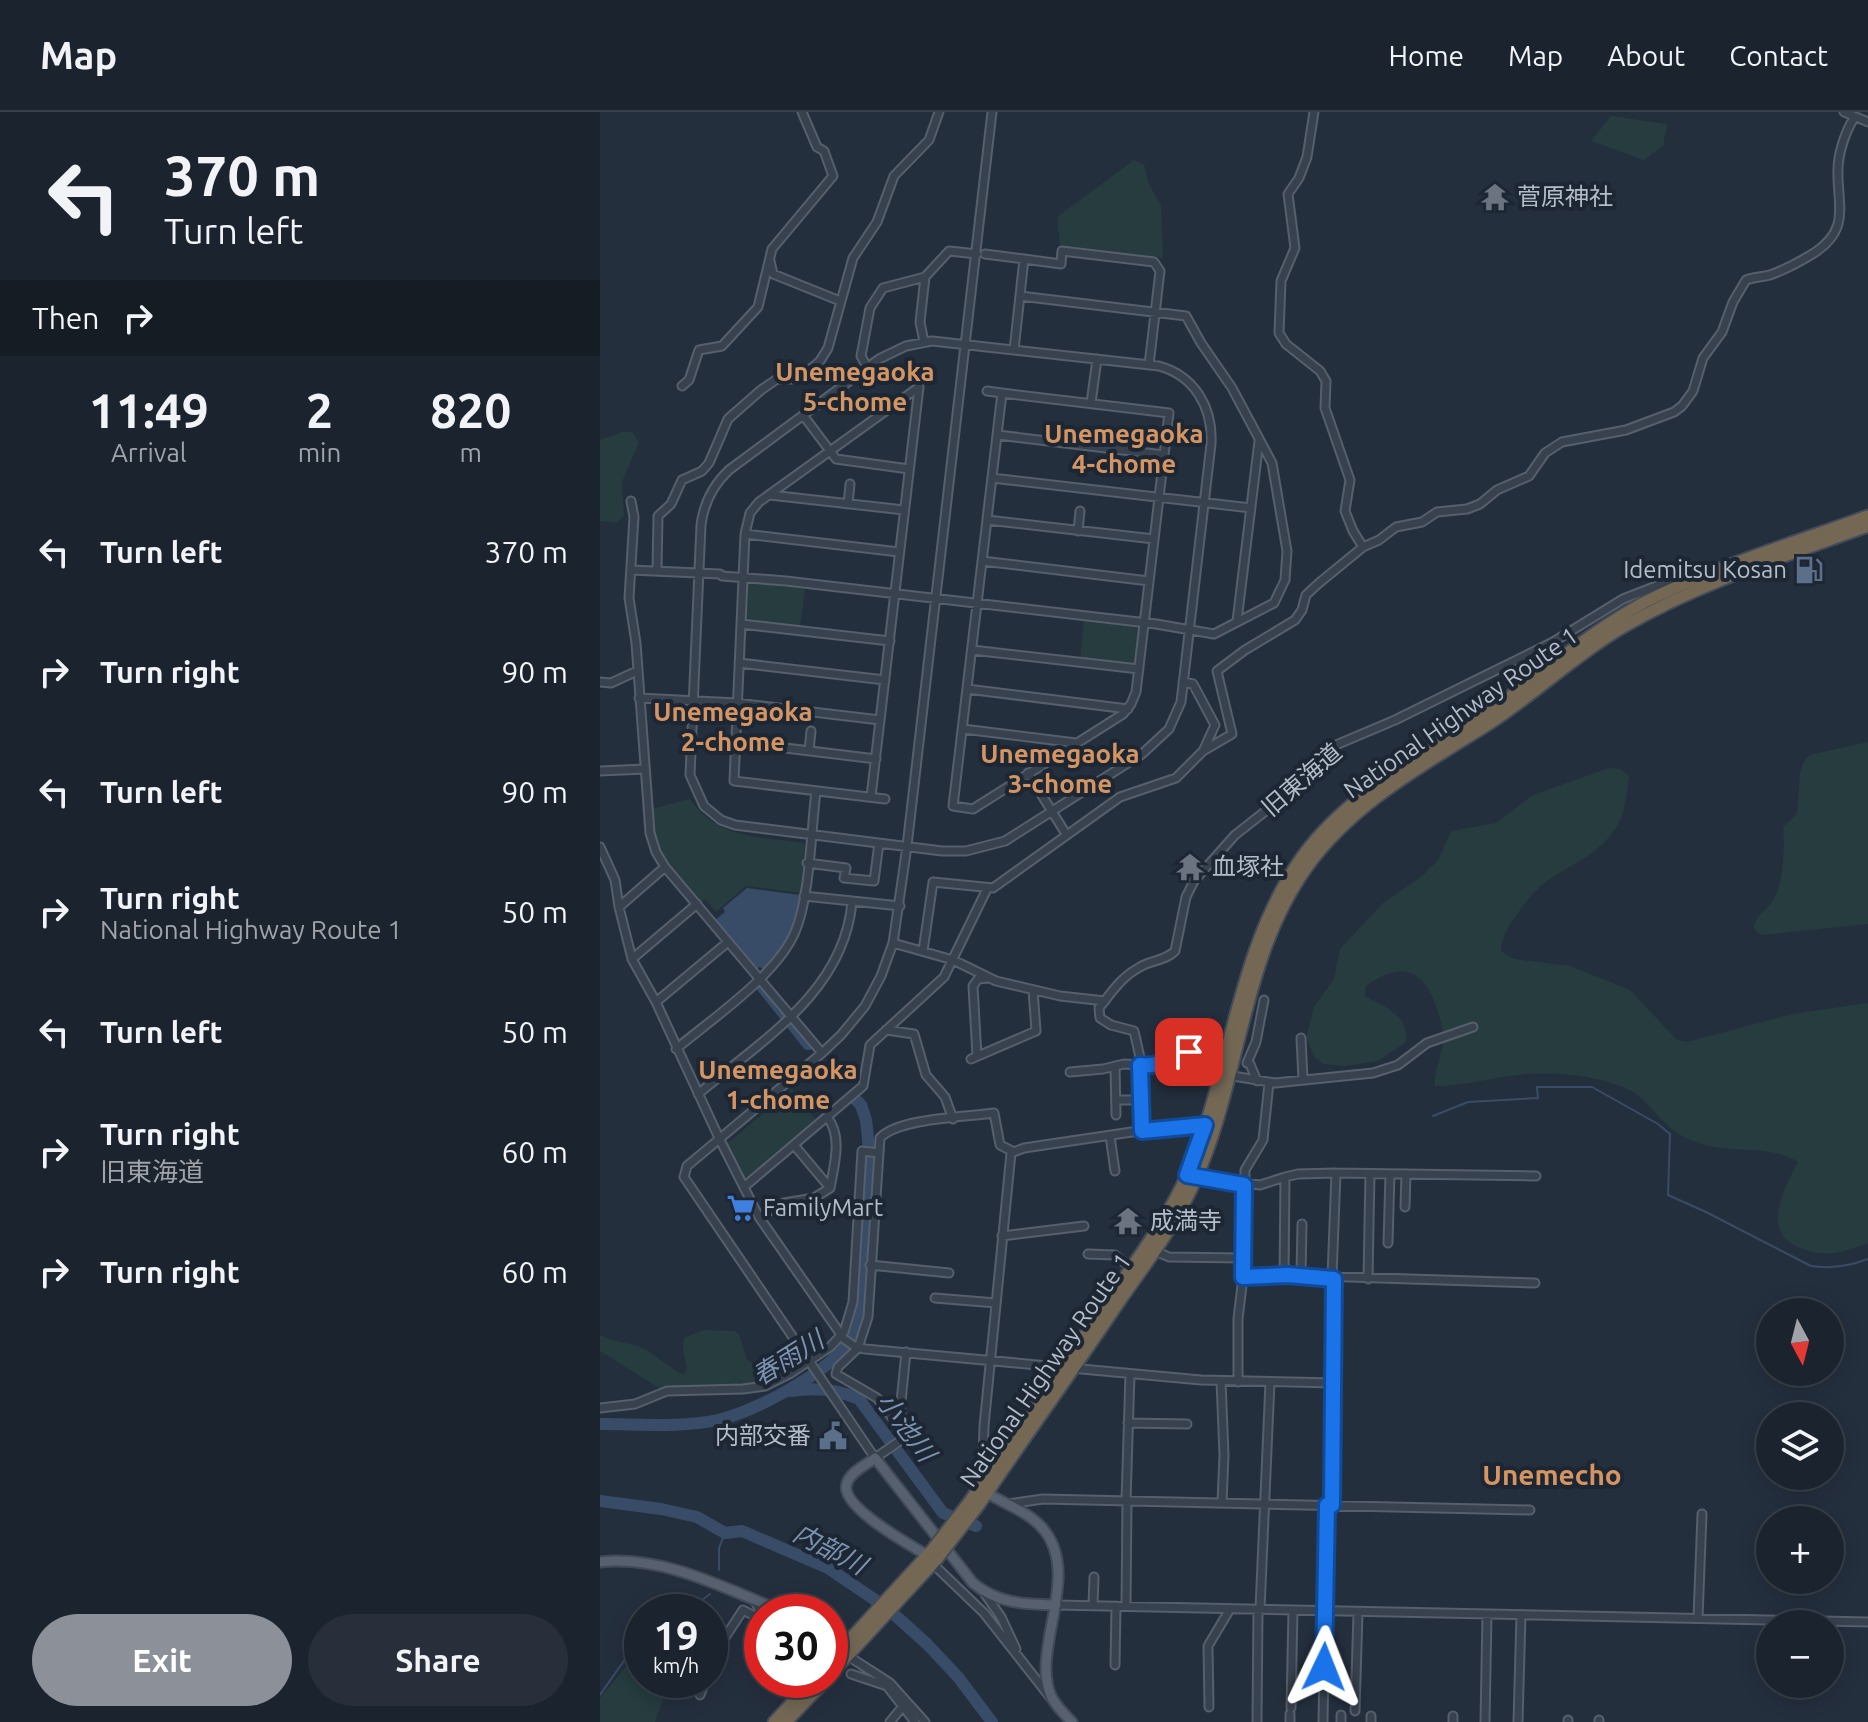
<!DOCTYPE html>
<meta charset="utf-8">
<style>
body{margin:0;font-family:Ubuntu,"Noto Sans JP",sans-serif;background:#282f3a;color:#f1f3f6;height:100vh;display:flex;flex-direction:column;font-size:30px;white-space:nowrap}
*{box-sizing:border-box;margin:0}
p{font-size:26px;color:#a0a4aa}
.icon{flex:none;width:44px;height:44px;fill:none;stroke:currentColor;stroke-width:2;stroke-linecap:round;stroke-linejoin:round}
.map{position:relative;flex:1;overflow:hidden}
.panel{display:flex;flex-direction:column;background:#1b232e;width:600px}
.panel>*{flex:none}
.top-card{background:#1b232e;color:#f1f3f6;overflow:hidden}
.needle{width:52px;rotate:173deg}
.tools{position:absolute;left:1156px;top:1186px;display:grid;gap:16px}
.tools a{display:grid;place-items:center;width:88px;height:88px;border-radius:50%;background:#1b232e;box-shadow:0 4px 20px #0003,0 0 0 2px #39404a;font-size:40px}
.speed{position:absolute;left:24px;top:1482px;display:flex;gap:16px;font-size:40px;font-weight:700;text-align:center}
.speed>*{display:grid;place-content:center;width:104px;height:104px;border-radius:50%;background:#1b232e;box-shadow:0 4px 20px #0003,0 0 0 2px #39404a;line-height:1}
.speed small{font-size:20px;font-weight:400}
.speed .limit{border:12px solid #d22;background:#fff;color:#111}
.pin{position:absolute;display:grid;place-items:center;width:68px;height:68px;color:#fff;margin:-34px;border-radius:16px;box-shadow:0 4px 12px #0006}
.me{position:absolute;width:88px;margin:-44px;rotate:2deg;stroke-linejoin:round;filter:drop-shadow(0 0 6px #0008)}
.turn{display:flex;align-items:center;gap:28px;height:168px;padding:0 32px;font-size:36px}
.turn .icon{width:104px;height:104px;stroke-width:2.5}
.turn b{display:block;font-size:56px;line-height:68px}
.then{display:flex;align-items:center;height:76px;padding:0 32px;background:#0003;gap:16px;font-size:30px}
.eta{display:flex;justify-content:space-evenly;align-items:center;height:136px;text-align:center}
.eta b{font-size:48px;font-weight:700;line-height:56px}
.primary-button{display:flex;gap:16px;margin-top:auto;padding:16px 32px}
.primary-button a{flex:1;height:92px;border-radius:48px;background:#8c9099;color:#fff;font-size:32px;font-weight:700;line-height:92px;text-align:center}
.primary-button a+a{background:#282f3a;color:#f1f3f6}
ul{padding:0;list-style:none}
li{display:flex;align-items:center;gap:24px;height:120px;padding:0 32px}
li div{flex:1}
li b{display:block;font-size:30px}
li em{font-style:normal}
header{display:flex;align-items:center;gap:48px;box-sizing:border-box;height:112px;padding:0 40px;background:#1b232e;border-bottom:2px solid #39404a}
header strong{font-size:38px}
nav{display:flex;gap:44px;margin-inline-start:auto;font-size:28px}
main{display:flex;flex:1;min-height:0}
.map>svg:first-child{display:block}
.green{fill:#263c3f}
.water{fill:#394c67}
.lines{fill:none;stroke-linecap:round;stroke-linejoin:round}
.stream{stroke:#394c67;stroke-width:2}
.river{stroke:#394c67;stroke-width:12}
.minor-casing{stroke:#565f6c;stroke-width:11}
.major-casing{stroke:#414a57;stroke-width:13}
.highway-casing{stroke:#434c59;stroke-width:15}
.minor{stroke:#38414e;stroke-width:7}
.major{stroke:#56606e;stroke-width:9}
.highway{stroke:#746855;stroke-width:11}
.highway-bridge-casing{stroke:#434c59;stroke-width:15;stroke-linecap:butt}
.highway-bridge{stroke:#746855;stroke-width:11}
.route-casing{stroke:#114b97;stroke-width:20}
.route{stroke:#1a73e8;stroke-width:14}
.labels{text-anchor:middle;stroke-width:8;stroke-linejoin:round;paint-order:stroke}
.poi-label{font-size:24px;fill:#b4bcc9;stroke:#1d2633;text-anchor:start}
.street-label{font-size:24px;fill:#b4bcc9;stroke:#1d2633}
.neighbourhood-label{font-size:26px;font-weight:bold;fill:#d59563;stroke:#1d2633}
.water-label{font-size:26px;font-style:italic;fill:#7c92b1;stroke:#1d2633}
.quarter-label{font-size:28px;font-weight:bold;fill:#d59563;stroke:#1d2633}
</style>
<header>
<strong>Map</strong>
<nav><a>Home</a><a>Map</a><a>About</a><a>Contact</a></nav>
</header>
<main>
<section class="panel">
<div class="top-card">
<div class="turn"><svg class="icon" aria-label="left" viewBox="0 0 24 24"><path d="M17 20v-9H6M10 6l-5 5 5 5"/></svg><div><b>370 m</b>Turn left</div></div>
<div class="then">Then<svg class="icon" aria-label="right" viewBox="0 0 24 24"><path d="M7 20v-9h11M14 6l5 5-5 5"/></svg></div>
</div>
<div class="eta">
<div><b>11:49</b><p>Arrival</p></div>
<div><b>2</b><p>min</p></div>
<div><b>820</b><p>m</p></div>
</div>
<ul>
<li><svg class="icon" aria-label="left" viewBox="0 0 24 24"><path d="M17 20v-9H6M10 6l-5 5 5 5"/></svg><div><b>Turn left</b></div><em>370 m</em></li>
<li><svg class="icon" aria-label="right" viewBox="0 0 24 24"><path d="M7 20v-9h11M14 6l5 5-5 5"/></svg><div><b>Turn right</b></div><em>90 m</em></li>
<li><svg class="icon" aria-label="left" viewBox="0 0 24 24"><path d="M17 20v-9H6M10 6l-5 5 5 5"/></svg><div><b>Turn left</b></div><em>90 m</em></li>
<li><svg class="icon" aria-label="right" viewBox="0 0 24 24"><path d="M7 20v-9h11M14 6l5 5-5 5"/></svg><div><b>Turn right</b><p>National Highway Route 1</p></div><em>50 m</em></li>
<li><svg class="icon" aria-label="left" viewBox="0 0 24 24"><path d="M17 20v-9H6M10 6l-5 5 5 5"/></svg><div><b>Turn left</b></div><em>50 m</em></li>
<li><svg class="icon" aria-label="right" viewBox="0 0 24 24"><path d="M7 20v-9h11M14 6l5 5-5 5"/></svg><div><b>Turn right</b><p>旧東海道</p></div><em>60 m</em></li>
<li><svg class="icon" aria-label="right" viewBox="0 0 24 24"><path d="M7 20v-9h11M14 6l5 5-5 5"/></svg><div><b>Turn right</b></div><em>60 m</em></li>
</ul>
<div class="primary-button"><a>Exit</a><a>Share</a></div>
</section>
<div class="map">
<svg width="1268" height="1610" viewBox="0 0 1268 1610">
<rect width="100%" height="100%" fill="#242f3e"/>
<path class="green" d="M1011 4 1067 12 1063 34 1044 48 991 29Z
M534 48 544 53 548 70 561 94 563 146 460 133 457 105Z
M22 320H32L39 330 22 370 24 404 16 411 0 409V328Z
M148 470 205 477 200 515 147 510 144 506 146 473Z
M484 509 539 516 541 519 537 551 534 554 480 548Z
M1268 630V812L1161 823 1153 815C1157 803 1164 800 1172 790 1184 774 1185 735 1183 715L1197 702 1200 661 1203 651 1210 643Z
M1009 656 1020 657 1029 664C1027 680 1026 697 1018 712 1002 741 973 751 947 769 933 779 924 792 915 805 907 817 902 825 901 839L912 846 922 848 970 854 1030 878 1077 928 1087 930 1192 902 1268 891V1131C1241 1141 1228 1146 1200 1136 1160 1121 1184 1076 1198 1050 1169 1032 1133 1042 1102 1032 1090 1029 1073 1020 1065 1011 1054 1001 1043 984 1029 978 993 961 946 959 908 964 884 968 859 974 835 974 834 958 841 946 843 931 844 919 840 906 836 894 822 854 799 851 766 874L765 884C785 895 809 903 806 930L778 949 745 954 724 952 715 946 706 927 714 895 734 867 740 837 783 791 821 765 838 748 851 719 896 711 933 683Z
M90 687C116 727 162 725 205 731L201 781 146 774 116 800 105 787 101 790C69 755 56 746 51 697Z
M192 977 217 1009 144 1068 127 1035 128 1031Z
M104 1218 134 1219 139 1222 147 1248 171 1261 170 1269 67 1281 0 1239V1223C14 1231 32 1230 45 1237 59 1245 69 1256 84 1263L87 1258 83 1237 84 1226Z
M42 1535V1568H73L66 1579 55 1610H0V1586Z"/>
<path class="water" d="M147 776 200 783C197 814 184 835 164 858L160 855 155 857 115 808 125 800 123 796Z"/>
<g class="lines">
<path class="stream" d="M833 1004 868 990 938 986 937 975H992L1058 1012 1070 1022 1068 1083 1106 1100 1211 1154C1231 1157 1250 1154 1268 1147
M119 1458V1436L125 1421
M86 1500 110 1482
M0 1583 23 1550 42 1531"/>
<path class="river" d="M161 873 208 932
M191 1279C216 1275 237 1277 259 1287L343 1401 376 1414
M0 1312C39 1312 81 1316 118 1308 153 1300 226 1262 246 1233 253 1222 256 1211 259 1198L269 1036 266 1008 261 993 255 987
M0 1389 61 1397 97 1405 125 1421 142 1419 228 1456 287 1496 327 1532 358 1565 392 1610"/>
<defs>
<path id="minor" d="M714 0 707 45 699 66 688 82 695 136 681 169 679 221 686 232 720 259 726 269 725 296 750 368 745 399 753 419 763 435
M1244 0 1268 10
M385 142 424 147
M170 149 173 162 240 189
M332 229 559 254C595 264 613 296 611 332L581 590 569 617 542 642 405 729 366 739H342L135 713 121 708 104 694 90 663 101 413C104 390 113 373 129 358L279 247 306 234Z
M324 230 320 210 325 165
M414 238 424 147 461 152 462 139 554 150 560 159 549 253
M267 255 261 244 270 196 283 176 325 165 349 139 377 142
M82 274 89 268 99 238 122 234 158 195 172 137 233 64 224 39 217 35 202 0
M387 279 402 281
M402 281 569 301 536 580 531 592 523 602 373 697 353 694Z
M491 291 497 247
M203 303 236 347 309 357
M398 323 564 343
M392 366 651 396
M170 383 304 398
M31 389 34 405 29 486 36 531 50 721 56 740 65 755 222 941
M248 392 250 372
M387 408 554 427
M478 419 480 399
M145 422 299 440
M382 449 549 469
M31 458 120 462 122 464 186 469 556 512 614 522 674 491 685 468 687 439 672 351 632 276 601 231 586 204 420 184
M57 459 58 404 71 392 82 368 102 359 109 351 128 307 161 278 177 267H199L220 249 228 236 253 146 277 110 294 64 329 28 339 0
M637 509 659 329
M141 512 290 529
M372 538 539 557
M139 551 285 568
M0 570 11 571 37 559
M583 570 593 572 615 613 604 637
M367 577 528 597
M39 586 137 591 280 608
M363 617 476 631
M136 630 276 647
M209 639 211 619
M0 659 45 657
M428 661 466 722
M271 685 319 275
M285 687 134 669 145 422 150 401 159 390 319 275
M0 735 15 768 19 795 32 847 56 890 119 1026 159 1105 244 1227 254 1234 265 1237 601 1268 734 1271
M207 751 246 756 244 766 274 769 279 731
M204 784 300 794
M19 795 65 755
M293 831 353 848 396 869 460 884 505 889
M323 839 333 770 393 776 520 685 576 666 603 639 632 622 617 559 645 538 695 508 702 498 706 483 719 471 763 435 779 428 796 415 822 410 837 400 867 397 880 392 897 378 929 364 945 341 962 330 1026 318 1074 300 1082 294 1093 279 1103 246 1122 220 1133 190 1146 168C1154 165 1162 165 1170 163 1184 158 1201 149 1214 141 1251 117 1237 93 1238 58 1238 42 1245 20 1254 6
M32 847 97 792
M56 890 128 830
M286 918 314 922 326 963 345 985 353 1007
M701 926 703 967
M76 937C113 906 177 863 195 820 210 785 211 719 216 679
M377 944 373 874 378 867 388 866
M371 947 436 919 433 878
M540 953 542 1019
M515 954 516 1003
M542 954 534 919 511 913 500 906 499 896C512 880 521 865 540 855 551 848 565 849 575 839L586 785 594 769 635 723 686 683 736 633 795 608 953 530 1023 487 1077 466 1083 465 1086 472
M470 960 503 957 524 952 556 954 575 943 589 940 614 943
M627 963 675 971 773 961 798 953 827 931 873 915
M657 969 650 952 647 951 656 930 664 888
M669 971 663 1028 645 1058 643 1165 688 1163 935 1171
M98 982C161 929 244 880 252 790
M516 988H542
M510 1024 515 1059
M194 1033 230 1076
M593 1064 660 1073 685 1065
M144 1075 263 974 270 933 344 865 387 777
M805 1095 806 1062
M159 1105 184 1091 214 1086 230 1076C234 1054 243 1024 227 1005
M402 1124 484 1114
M788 1131 790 1062
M555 1139 569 1145 643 1146
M488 1142 515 1143 531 1156
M270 1153 349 1161
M701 1164 702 1112
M684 1165 685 1065 698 1062 736 1061 936 1064
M732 1165 736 1061
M768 1167 770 1062
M335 1186 396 1191
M306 1240 300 1300 310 1322 275 1346 84 1065 87 1054 222 941 241 923 265 894 281 864 293 831 307 734 392 0
M621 1269 624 1343 622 1391
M638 1270V1207L643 1165
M0 1296 35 1292 67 1279 143 1277 165 1274 191 1261 230 1235 244 1220 253 1190 262 1039 279 1041
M528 1311 587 1312
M306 1324 277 1286 236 1262 238 1255 258 1236 268 1205 280 1026C298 1006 367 1005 394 1001L400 1033 412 1039
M388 1362 383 1348 384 1314 411 1041 424 1036 545 1018 605 1013
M526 1389 530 1262
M408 1392 443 1387 930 1398
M732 1393 734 1167
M333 1452 384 1501 450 1585
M385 1482 401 1505 416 1537
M155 1489 158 1495 166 1500
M456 1493 1268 1510
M493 1493 494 1465
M526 1494 527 1389
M660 1497 670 1270
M1098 1506 1102 1402
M248 1544 290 1571 325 1610
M515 1553 516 1494
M110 1559 124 1527 143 1498 162 1508
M251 1562 287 1574
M290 1571 287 1574 315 1610
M100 1583 106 1568
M609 1595 608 1534 630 1497
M691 1596 693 1498
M755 1599 758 1501
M290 1610 303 1594
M657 1610 658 1498
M690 1610V1602
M723 1610 727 1393
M741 1610V1603
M771 1610V1604
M853 1610V1604
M885 1610 887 1502
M918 1610 921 1503
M968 1610V1608
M999 1610V1608"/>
<path id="major" d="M387 1381C405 1392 431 1401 444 1418 482 1465 429 1540 452 1586 457 1595 465 1603 472 1610
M328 1444C309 1432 238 1394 247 1371 250 1360 266 1353 275 1346L373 1471C398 1492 424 1492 456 1493
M0 1450C64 1443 126 1477 184 1500"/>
<path id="highway" d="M370 1389C416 1321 464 1254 510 1186 538 1146 568 1106 588 1061 632 957 636 838 702 745 745 685 812 650 872 611 931 573 983 523 1045 490 1116 454 1194 431 1268 404
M378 1394C425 1325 474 1257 521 1187 548 1149 576 1112 595 1069 641 967 641 847 707 755 753 691 822 654 887 613 934 583 975 543 1023 515 1099 471 1185 444 1268 414
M230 1549 332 1438
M230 1563 337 1447
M174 1610 213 1568
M186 1610 226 1568"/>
</defs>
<use href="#minor" class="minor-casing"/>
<use href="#major" class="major-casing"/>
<use href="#highway" class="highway-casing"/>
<use href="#minor" class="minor"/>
<use href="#major" class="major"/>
<use href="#highway" class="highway"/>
<defs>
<path id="highway-bridge" d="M332 1438 370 1389
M337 1447 378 1394"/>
</defs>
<use href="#highway-bridge" class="highway-bridge-casing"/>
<use href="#highway-bridge" class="highway-bridge"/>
</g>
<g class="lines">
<defs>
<path id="route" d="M589 940C570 943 561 956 540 953L542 1019 605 1013 587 1063 644 1073 643 1165 688 1163 734 1167 732 1393H727L724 1555"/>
</defs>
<use href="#route" class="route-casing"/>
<use href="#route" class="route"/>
</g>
<defs>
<symbol id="temple-bare" viewBox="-9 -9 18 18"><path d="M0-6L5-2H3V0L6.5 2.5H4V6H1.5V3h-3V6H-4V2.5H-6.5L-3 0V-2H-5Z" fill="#6b7280" stroke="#1d2633" stroke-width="2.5" paint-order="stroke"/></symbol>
<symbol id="fuel-bare" viewBox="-9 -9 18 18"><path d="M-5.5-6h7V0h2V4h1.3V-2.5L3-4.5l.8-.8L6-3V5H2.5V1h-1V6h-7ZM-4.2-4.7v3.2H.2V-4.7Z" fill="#5c6f8a" stroke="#1d2633" stroke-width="2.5" paint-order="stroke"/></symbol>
<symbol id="supermarket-bare" viewBox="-9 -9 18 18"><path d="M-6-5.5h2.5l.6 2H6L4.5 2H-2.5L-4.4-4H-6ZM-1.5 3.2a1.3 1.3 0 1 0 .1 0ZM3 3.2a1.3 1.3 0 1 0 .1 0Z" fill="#3f7fe0" stroke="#1d2633" stroke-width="2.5" paint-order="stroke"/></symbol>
<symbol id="civic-bare" viewBox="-9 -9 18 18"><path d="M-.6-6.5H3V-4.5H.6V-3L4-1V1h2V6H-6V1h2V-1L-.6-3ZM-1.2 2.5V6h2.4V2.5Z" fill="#5c6f8a" stroke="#1d2633" stroke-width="2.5" paint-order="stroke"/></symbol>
</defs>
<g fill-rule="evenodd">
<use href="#temple-bare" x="875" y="65" width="40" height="40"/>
<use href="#fuel-bare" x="1189" y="438" width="40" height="40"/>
<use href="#temple-bare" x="570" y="735" width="40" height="40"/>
<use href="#supermarket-bare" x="121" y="1076" width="40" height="40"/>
<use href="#temple-bare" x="508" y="1089" width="40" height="40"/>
<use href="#civic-bare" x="213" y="1304" width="40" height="40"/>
</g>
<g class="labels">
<g class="poi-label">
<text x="917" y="93">菅原神社</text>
<text x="1187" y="466" text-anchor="end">Idemitsu Kosan</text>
<text x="612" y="763">血塚社</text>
<text x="163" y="1104">FamilyMart</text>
<text x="550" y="1117">成満寺</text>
<text x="211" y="1332" text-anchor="end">内部交番</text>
</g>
<g class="street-label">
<text transform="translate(861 601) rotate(-35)" y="8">National Highway Route 1</text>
<text transform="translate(702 668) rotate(-41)" y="8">旧東海道</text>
<text transform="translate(446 1258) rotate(-55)" y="8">National Highway Route 1</text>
</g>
<g class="neighbourhood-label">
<text x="255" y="269">Unemegaoka<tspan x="255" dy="30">5-chome</tspan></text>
<text x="524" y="331">Unemegaoka<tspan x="524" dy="30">4-chome</tspan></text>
<text x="133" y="609">Unemegaoka<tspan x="133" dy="30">2-chome</tspan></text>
<text x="460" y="651">Unemegaoka<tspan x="460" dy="30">3-chome</tspan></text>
<text x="178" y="967">Unemegaoka<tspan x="178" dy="30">1-chome</tspan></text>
</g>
<g class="water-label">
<text transform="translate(188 1246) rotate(-32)" y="9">春雨川</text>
<text transform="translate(306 1315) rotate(53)" y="9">小池川</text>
<text transform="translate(230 1437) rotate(28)" y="9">内部川</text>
</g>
<g class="quarter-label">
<text x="952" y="1373">Unemecho</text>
</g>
</g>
</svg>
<div class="tools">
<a><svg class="needle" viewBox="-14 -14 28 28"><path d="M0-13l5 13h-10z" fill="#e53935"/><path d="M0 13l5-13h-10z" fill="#a0a4aa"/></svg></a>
<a><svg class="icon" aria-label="layers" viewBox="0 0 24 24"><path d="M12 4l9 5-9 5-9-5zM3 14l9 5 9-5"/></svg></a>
<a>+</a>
<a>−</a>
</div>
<div class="speed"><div>19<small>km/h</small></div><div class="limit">30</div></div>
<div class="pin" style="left:589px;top:940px;background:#d93025"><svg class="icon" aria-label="arrive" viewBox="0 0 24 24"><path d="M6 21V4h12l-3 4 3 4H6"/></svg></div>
<svg class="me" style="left:724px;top:1555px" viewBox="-20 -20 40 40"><path d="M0-17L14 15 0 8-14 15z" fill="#1a73e8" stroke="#fff" stroke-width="4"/></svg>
</div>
</main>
